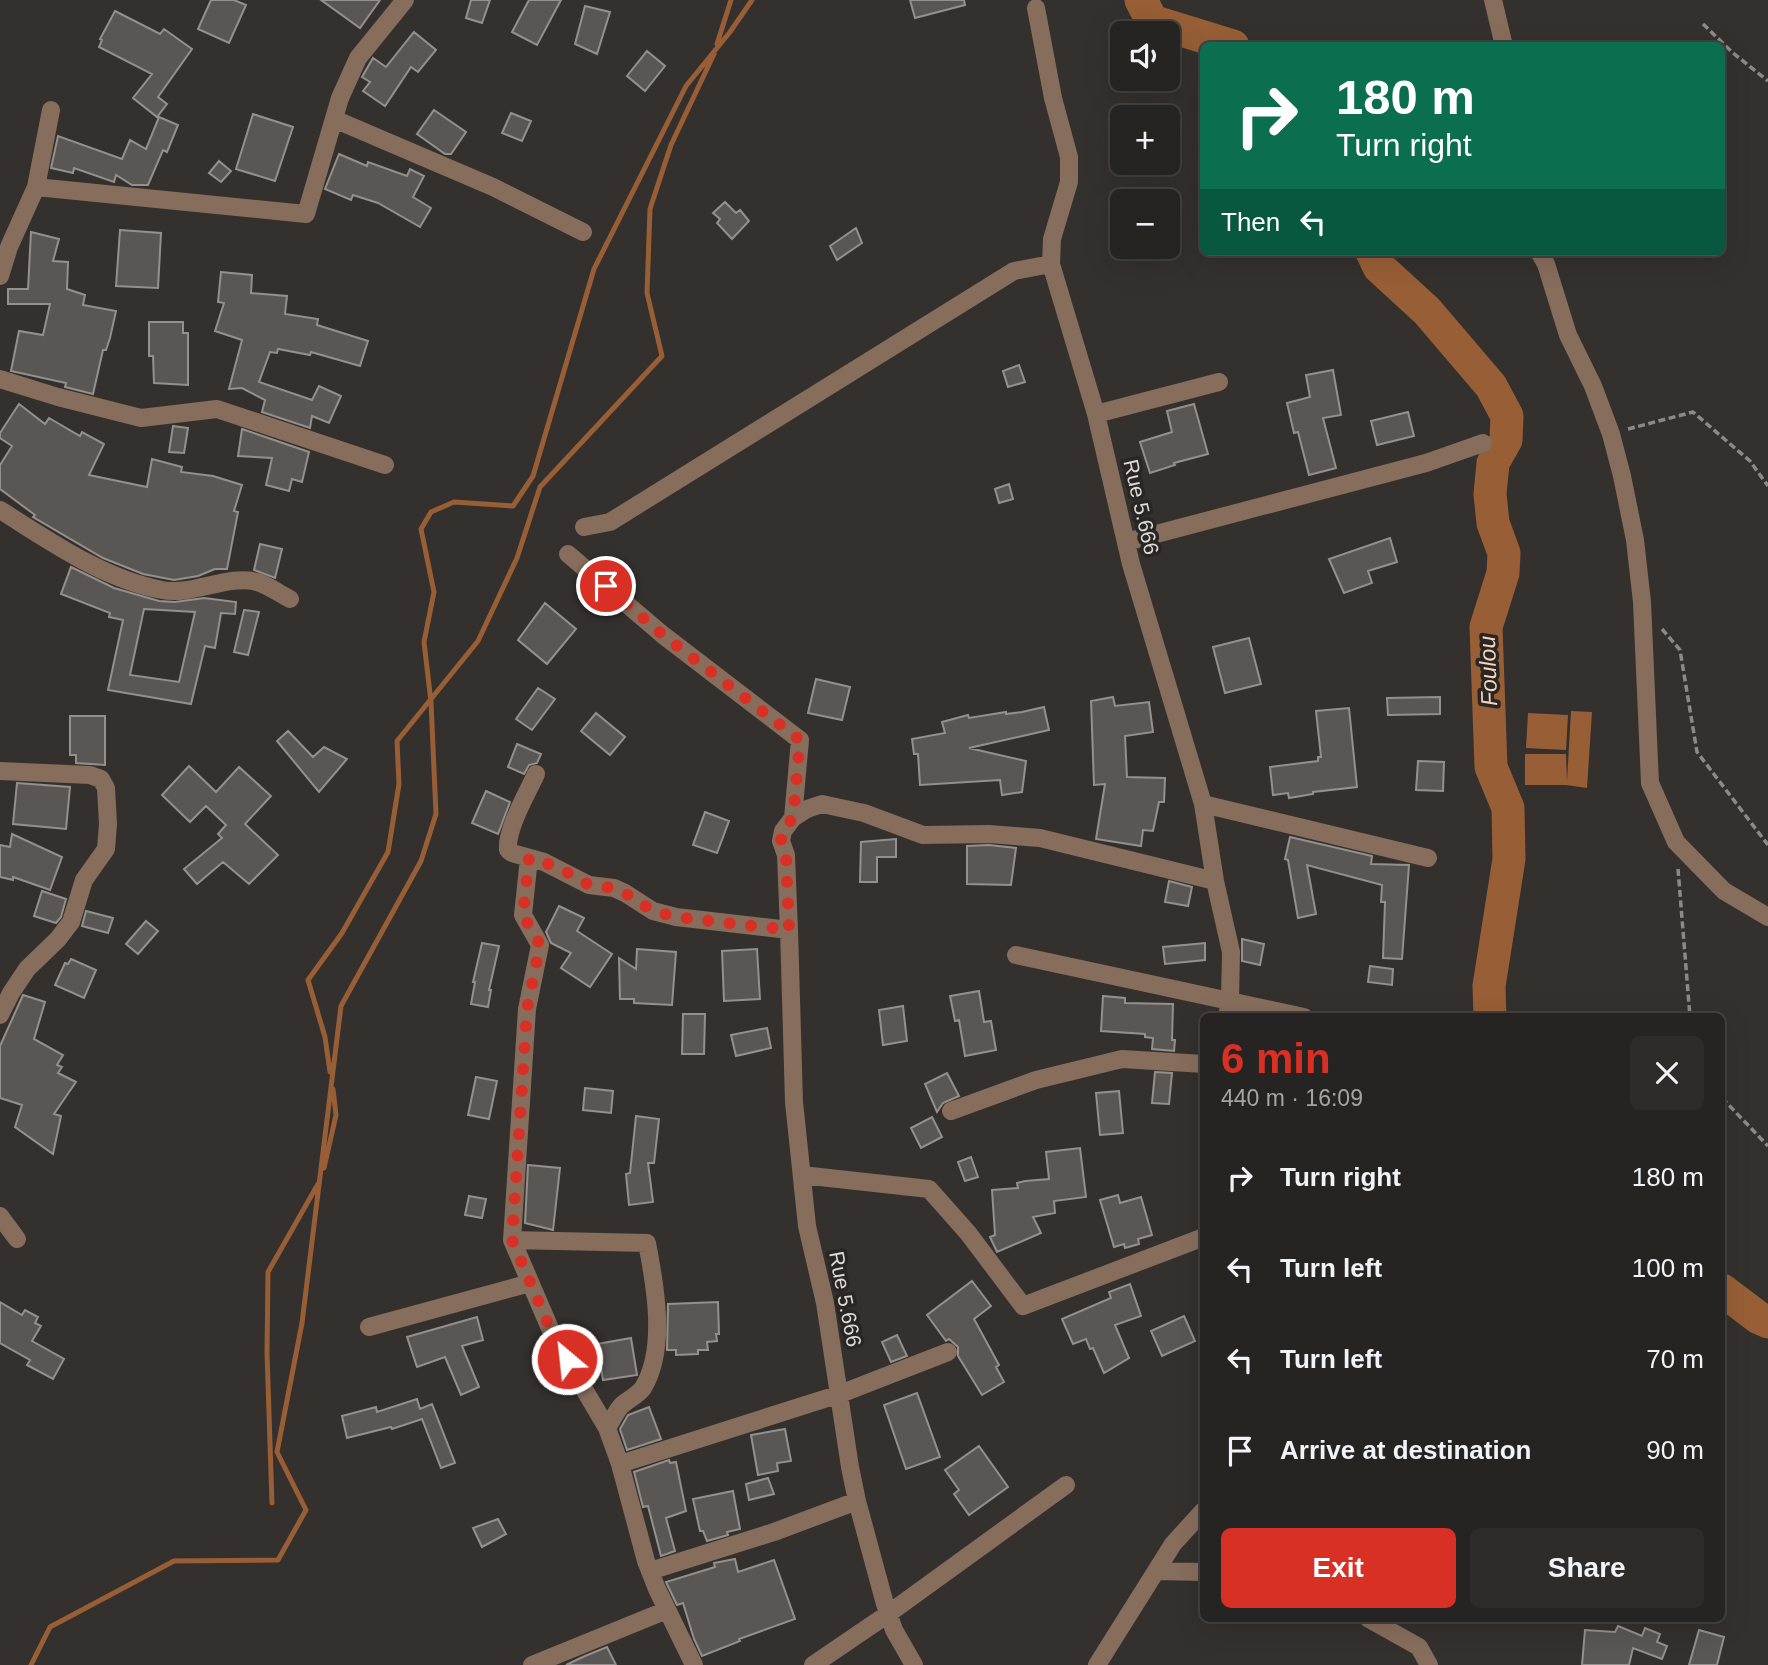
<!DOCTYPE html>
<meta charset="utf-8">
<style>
body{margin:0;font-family:Helvetica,sans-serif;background:#2e2c2a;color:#f1f3f6;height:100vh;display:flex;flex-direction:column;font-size:26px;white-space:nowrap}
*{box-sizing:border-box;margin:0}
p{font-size:23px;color:#a4a4a5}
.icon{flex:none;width:38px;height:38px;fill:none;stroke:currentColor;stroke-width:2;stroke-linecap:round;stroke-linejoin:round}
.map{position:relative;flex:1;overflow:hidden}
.panel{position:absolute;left:1200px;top:1013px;width:525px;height:609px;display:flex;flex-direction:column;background:#262422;border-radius:10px;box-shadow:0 7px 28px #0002,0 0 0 2px #424140}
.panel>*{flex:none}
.guide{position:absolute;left:1200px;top:42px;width:525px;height:214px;border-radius:10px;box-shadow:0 7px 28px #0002,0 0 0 2px #424140;background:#0b6e4f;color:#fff;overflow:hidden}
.fabs{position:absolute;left:1110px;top:21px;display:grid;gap:14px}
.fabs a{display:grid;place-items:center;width:70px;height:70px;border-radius:10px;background:#262422;box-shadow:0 7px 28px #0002,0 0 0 2px #424140;font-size:35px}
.pin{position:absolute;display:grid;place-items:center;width:60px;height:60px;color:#fff;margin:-30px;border:4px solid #fff;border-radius:50%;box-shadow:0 2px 7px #0007}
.me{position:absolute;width:77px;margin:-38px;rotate:332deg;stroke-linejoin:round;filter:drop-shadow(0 0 5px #0008)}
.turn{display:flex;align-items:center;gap:24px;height:147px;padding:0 21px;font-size:32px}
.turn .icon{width:91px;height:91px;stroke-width:2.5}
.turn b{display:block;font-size:49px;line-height:60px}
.then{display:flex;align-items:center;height:66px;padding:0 21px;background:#0003;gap:14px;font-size:26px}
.round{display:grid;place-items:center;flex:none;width:74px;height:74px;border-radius:10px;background:#2e2c2a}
.overview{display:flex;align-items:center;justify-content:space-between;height:119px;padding:0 21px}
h1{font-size:42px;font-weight:700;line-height:52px;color:#d93025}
.cta{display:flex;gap:14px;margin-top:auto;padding:14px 21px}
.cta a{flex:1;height:80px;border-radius:10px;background:#d93025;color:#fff;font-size:28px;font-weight:700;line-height:80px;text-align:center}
.cta a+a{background:#2e2c2a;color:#f1f3f6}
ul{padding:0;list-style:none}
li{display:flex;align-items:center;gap:21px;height:91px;padding:0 21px}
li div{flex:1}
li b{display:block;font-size:26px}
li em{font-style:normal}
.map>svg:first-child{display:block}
.water{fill:#985f36}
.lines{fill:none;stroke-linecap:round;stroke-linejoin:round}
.stream{stroke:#985f36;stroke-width:5}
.river{stroke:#985f36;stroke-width:33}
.building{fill:#5a5654;stroke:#94908d;stroke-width:2;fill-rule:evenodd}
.path{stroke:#8c8a89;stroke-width:3.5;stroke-dasharray:7 3.5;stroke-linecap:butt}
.minor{stroke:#876d5c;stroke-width:18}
.route{stroke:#d93025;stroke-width:12;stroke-dasharray:0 21.6}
.labels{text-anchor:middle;stroke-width:7;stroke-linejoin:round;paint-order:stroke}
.street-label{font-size:21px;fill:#dddbda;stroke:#292624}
.water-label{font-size:23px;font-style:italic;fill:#f6d4bd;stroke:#292624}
</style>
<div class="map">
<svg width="1768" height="1665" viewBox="0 0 1768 1665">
<rect width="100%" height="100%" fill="#33302e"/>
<path class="water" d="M1571 711 1592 712 1587 788 1566 785H1525V754H1566L1567 781Z
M1528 713 1568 715 1566 750 1526 748Z"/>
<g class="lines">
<path class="stream" d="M717 44 731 0
M330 1072 325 1037 308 980 342 933 388 852 399 784 397 741 478 641 517 558 540 487 662 356 647 293 650 209 671 145 714 54
M324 1168 336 1115 333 1089
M272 1503 267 1353 268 1272 318 1184
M31 1665 50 1627 174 1561 278 1560 306 1510 277 1452 302 1323 341 1006 421 861 436 814 431 702 424 642 434 592 421 529 431 512 454 502 513 506 533 476 594 269 686 86 730 32 752 0"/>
<path class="river" d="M1141 0 1152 21 1233 46
M1372 252 1379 267 1427 311 1491 386 1507 416 1506 440 1493 463 1490 494 1493 523 1504 553 1503 573 1486 627 1491 767 1508 808 1509 859 1489 986 1490 1017
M1722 1290 1759 1318 1768 1322"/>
</g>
<path class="building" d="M211 0H234L246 5 229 43 198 29Z
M321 0H380L360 28Z
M471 0H490L482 23 466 18Z
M529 0H561L537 45 512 32Z
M910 0H964L965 5 915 18Z
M585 6 610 12 597 54 575 44Z
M115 11 160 34 164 29 192 49 158 97 167 104 157 117 133 98 152 74 99 47 102 40 100 39Z
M414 32 436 50 418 72 411 67 385 106 363 91 370 82 362 77 373 58 386 67Z
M647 51 665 66 645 91 627 76Z
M434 110 466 132 451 154H445L417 134Z
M511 113 531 121 522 141 502 133Z
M253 114 293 127 275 181 236 169Z
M159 117 178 125 167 152 163 150 148 185H132L116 175 114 182 74 168 73 173 51 168 58 136 122 159 130 140 146 149Z
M339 154 367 166 368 162 407 176 410 169 424 176 413 197 431 208 420 227 378 203 353 195 351 200 325 189Z
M219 161 231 171 221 182 209 173Z
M725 202 736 213 740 210 749 221 732 239 717 223 720 219 713 213Z
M856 228 862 243 837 260 830 246Z
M120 230 161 233 158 288 116 286Z
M31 232 59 239 53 261 68 262 67 289 85 295 83 305 116 311 110 338 106 350H103L93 394 65 387 66 383 11 371 19 331 43 335 50 304H8V289H28Z
M221 272 252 275 251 293 287 296 285 314 318 319 317 325 368 341 360 366 311 352 310 355 278 349 277 353 270 352 259 382 312 400 319 386 341 396 329 423 312 416 310 428 262 412 265 400 242 388 229 389 242 340 215 331 224 303 218 302Z
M149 322H183V333H188V385L154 383 153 356H149Z
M1019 365 1025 382 1008 387 1003 371Z
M1333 370 1341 415 1323 418 1336 468 1309 475 1298 432 1294 433 1287 403 1310 397 1306 375Z
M19 404 45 424 49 418 80 436 82 432 104 444 89 475 147 487 152 459 182 467 181 472 213 476 242 485 234 511 238 512 227 569H215L198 576 174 580 143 574 103 558 33 517 35 515 0 489V465L12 446 0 438V433Z
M1194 404 1208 454 1174 463 1175 465 1150 473 1140 442 1172 432 1167 411Z
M1408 412 1414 436 1377 445 1371 421Z
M173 426 188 428 184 453 169 452Z
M242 429 309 452 302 482 292 479 289 491 266 485 272 458 238 456Z
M1009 484 1013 499 999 503 995 489Z
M1390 538 1397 562 1368 571 1372 583 1344 593 1329 559Z
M260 544 282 549 275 578 254 570Z
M71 567 114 588 159 601 175 602 204 598 236 602 235 614 221 613 215 648 205 646 191 704 108 690 123 620 109 617 110 613 61 594ZM144 609 195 612 179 682 130 675Z
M545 603 576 629 547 664 518 640Z
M244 610 259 612 248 655 234 652Z
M1249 638 1261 684 1225 693 1213 647Z
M816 679 850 687 842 720 808 713Z
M538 688 555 699 532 730 516 719Z
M1113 697 1115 706 1149 702 1153 732 1125 736 1127 777 1165 778 1164 802H1159L1153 831 1143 830 1141 846 1096 839 1105 784 1094 785 1091 701Z
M1440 697V714L1388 715 1387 698Z
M1044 707 1049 730 969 748 1026 761 1022 792 1002 795 1000 780 920 785 918 754H914L912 739 945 733 942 722 968 715 969 718 1006 712V714L1022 712Z
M1349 708 1357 787 1313 792V794L1289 798 1288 793 1273 795 1270 767 1318 761V757H1321L1316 711Z
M596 713 625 737 610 755 581 731Z
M70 716H105V765L76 763V755H70Z
M288 731 313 757 324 747 347 759 319 792 277 741Z
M517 744 541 754 537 763 529 765 524 774 508 767Z
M1418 761 1444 762 1443 791 1416 790Z
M189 766 216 792 239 767 271 796 245 824 278 855 249 884 223 862 197 884 184 869 222 838 218 834 226 825 206 806 190 822 162 795Z
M17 783 70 787 66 829 13 824Z
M486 791 510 802 498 834 472 823Z
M705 812 729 821 717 853 693 845Z
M12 834 62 857 50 890 13 877V880L0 877V845L10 847Z
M1290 837 1372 856 1371 864 1409 865 1402 959 1383 958 1385 902H1381L1382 885 1307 865 1316 914 1298 918 1288 860 1285 859Z
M896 839V857H877V882H860L861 842Z
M989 845 1016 848 1011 885 967 884V846Z
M1169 881 1192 887 1188 906 1165 902Z
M42 891 66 899 61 917 56 923 34 916Z
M559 906 584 918 577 931 612 954 590 987 561 968 571 953 551 943 546 932Z
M86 911 113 918 108 933 82 926Z
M146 921 158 931 138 954 126 944Z
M1242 939 1264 944 1260 965 1242 961Z
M482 943 499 946 489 990H491L488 1007 471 1004 475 982H473Z
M1205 943V960L1165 964 1163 947Z
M637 949 676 952 672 1005 634 1003V999H620L619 958 636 969Z
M757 949 760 999 724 1001 722 951Z
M71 959 96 970 84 998 55 985 65 963 68 964Z
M1370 966 1393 969 1392 985 1368 982Z
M979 991 984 1022 991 1021 996 1050 965 1056 959 1020 955 1021 950 996Z
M23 995 45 1002 34 1039 63 1055 57 1065 62 1067 58 1073 76 1082 54 1114 61 1116 53 1154 15 1127 22 1105 0 1098V1046Z
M1103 996 1125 998V1003L1173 1004 1172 1040H1175L1174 1051 1152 1049 1153 1038 1145 1037V1034L1101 1031Z
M903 1006 907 1041 883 1045 879 1010Z
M683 1014H705L704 1054H682Z
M767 1028 771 1048 736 1056 731 1035Z
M1155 1072 1172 1073 1169 1104 1152 1103Z
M947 1073 959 1096 943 1103 937 1112 925 1084Z
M476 1077 497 1081 489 1119 468 1115Z
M585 1088 613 1091 611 1113 583 1110Z
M1119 1091 1123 1133 1100 1135 1096 1093Z
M636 1116 659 1119 654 1163H648L653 1202 629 1205 626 1174 630 1173Z
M932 1117 942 1137 921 1148 911 1128Z
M1080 1148 1086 1197 1054 1201 1055 1213 1033 1217 1041 1233 997 1252 990 1237 995 1235 992 1190 1018 1188 1017 1183 1025 1181 1049 1179 1046 1152Z
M971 1157 978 1177 965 1181 958 1162Z
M528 1165 560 1168 553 1230 525 1223Z
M1118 1195 1120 1203 1141 1197 1152 1235 1138 1239 1139 1244 1125 1248 1124 1244 1114 1247 1100 1200Z
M469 1196 486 1199 482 1218 465 1215Z
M972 1281 991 1306 974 1319 999 1365 996 1367 1004 1382 982 1395 958 1356V1347L949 1339 946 1341 927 1315Z
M1130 1284 1141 1316 1115 1325 1129 1358 1104 1373 1093 1348 1090 1349 1086 1339 1073 1344 1062 1319 1111 1298 1109 1292Z
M0 1302 22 1315 25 1310 38 1317 35 1323 41 1326 32 1341 64 1359 53 1379 27 1365 30 1360 0 1343Z
M718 1302 719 1334H716L717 1341 707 1342 708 1350H698V1354L676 1355V1350H667L668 1304Z
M1184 1316 1195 1341 1162 1356 1151 1331Z
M477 1317 483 1340 462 1346 479 1387 461 1395 445 1357 417 1367 407 1337Z
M897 1335 907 1356 891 1362 882 1342Z
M631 1338 637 1375 603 1380 597 1344Z
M917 1393 940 1457 906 1469 884 1405Z
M417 1399 420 1409 432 1404 455 1463 441 1468 422 1419 392 1429 391 1427 347 1438 342 1416 376 1407 377 1412Z
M649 1407 661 1439 627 1450 620 1429 628 1415Z
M785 1429 791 1461 777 1463 778 1471 758 1475 751 1435Z
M979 1446 1008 1487 969 1515 954 1494 959 1490 945 1470Z
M669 1460 670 1463 676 1462 686 1511 666 1518 675 1551 661 1556 648 1506 643 1507 634 1472Z
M768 1478 774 1494 749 1500 746 1484Z
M733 1491 740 1529 727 1532 728 1535 707 1541 703 1531H700L693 1499Z
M498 1519 506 1534 482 1547 473 1528Z
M735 1559 738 1572 774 1560 795 1619 739 1639 740 1641 702 1656 694 1639 683 1603 677 1605 666 1582 715 1567 714 1563Z
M1618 1626 1642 1636 1645 1628 1660 1634 1657 1642 1667 1646 1662 1659 1633 1648 1629 1665H1582L1585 1630 1615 1632Z
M1699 1630 1724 1637 1717 1665H1689Z
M607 1647 616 1665H566L585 1656Z"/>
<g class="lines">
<path class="path" d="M1703 24 1733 53 1768 81
M1628 429 1693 412 1750 461 1768 486
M1662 629 1680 650 1697 752 1768 845
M1678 869 1690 1017
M1722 1098 1768 1146"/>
<path class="minor" d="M1493 0 1504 46
M1036 8 1053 98 1069 157V182L1052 239 1051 264 1096 414 1131 564 1203 804 1215 881 1231 952 1230 1000 1227 1017
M334 119 493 187 583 232
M36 187 306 214 340 98 358 58 405 0
M1539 252 1546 264 1568 335 1593 386 1611 434 1622 476 1635 540 1642 602 1650 783 1676 842 1724 891 1768 917
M0 276 9 247 36 187 51 110
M0 379 58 397 141 418 217 409 385 465
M1096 414 1219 382
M0 510C50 541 103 579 162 590 193 596 228 574 257 582 268 585 280 594 290 599
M584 527 610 522 1014 271 1051 264
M1126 542 1426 463 1483 443
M568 554 663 635 800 740 793 818
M0 771 90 775 101 779 106 788 108 824 106 849 84 880 71 922 58 939 27 969 11 993 0 1015
M536 774C527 794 506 829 508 850L512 853 544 862 589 885 614 888 625 893 653 911 676 917 789 930
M1203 804 1428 858
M529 858 523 915 540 945 527 1009 512 1240 555 1340 607 1428 620 1464 646 1561 657 1589 694 1665
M1016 955 1304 1017
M951 1111 1036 1080 1122 1059 1204 1064
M802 1175 929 1189 968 1233 1023 1306 1204 1237
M0 1216 17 1239
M512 1240 647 1243C655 1284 667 1349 643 1388 638 1395 629 1399 622 1405 616 1411 612 1421 607 1428
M369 1327 530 1283
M620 1464 840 1394 948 1352
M650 1571 774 1532 857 1501
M1156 1571 1204 1572
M1369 1619 1419 1647 1429 1665
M532 1665 667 1610
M813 1665 888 1614 1066 1485
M914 1665 894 1630 885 1604 857 1501 850 1467 825 1303 807 1226 794 1102 789 930 786 855 781 841 783 831 793 818 807 809 822 804 864 813 923 835 989 834 1040 838 1215 881
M1097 1665 1173 1544 1204 1510"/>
</g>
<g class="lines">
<path class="route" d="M567 1359 555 1340 512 1240 527 1009 540 945 523 915 529 858 558 867 589 885 614 888 625 893 653 911 676 917 789 930 786 855 781 841 782 831 793 818 800 740 663 635 606 586"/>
</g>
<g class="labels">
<g class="street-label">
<text transform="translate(1141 507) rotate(77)" y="7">Rue 5.666</text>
<text transform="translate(845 1299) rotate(79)" y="7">Rue 5.666</text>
</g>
<g class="water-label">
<text transform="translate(1488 671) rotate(-92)" y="8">Foulou</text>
</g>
</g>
</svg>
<div class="fabs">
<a><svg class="icon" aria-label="sound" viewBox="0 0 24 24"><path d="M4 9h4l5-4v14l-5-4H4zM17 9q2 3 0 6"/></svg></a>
<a>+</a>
<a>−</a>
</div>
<div class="pin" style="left:606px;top:586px;background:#d93025"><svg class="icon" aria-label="arrive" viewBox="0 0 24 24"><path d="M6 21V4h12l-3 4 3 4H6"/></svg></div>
<svg class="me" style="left:567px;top:1359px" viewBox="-20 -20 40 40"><circle r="17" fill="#d93025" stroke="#fff" stroke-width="3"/><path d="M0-11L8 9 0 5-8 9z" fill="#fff"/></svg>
<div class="guide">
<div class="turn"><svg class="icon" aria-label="right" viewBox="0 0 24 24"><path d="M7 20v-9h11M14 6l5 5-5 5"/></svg><div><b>180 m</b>Turn right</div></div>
<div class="then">Then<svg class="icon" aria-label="left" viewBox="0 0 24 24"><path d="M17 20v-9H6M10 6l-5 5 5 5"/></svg></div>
</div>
<section class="panel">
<div class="overview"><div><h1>6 min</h1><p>440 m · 16:09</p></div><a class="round"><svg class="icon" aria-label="close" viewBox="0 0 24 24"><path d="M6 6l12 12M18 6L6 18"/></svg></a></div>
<ul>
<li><svg class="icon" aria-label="right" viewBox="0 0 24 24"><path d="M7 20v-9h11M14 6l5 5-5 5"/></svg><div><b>Turn right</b></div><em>180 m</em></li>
<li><svg class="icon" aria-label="left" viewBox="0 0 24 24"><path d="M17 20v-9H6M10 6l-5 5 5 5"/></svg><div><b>Turn left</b></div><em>100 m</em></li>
<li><svg class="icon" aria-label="left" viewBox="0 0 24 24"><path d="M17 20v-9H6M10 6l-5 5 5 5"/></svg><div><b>Turn left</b></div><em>70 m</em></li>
<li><svg class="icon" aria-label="arrive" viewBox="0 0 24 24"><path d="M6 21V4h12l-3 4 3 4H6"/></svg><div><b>Arrive at destination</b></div><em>90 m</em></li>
</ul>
<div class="cta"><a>Exit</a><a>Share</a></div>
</section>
</div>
